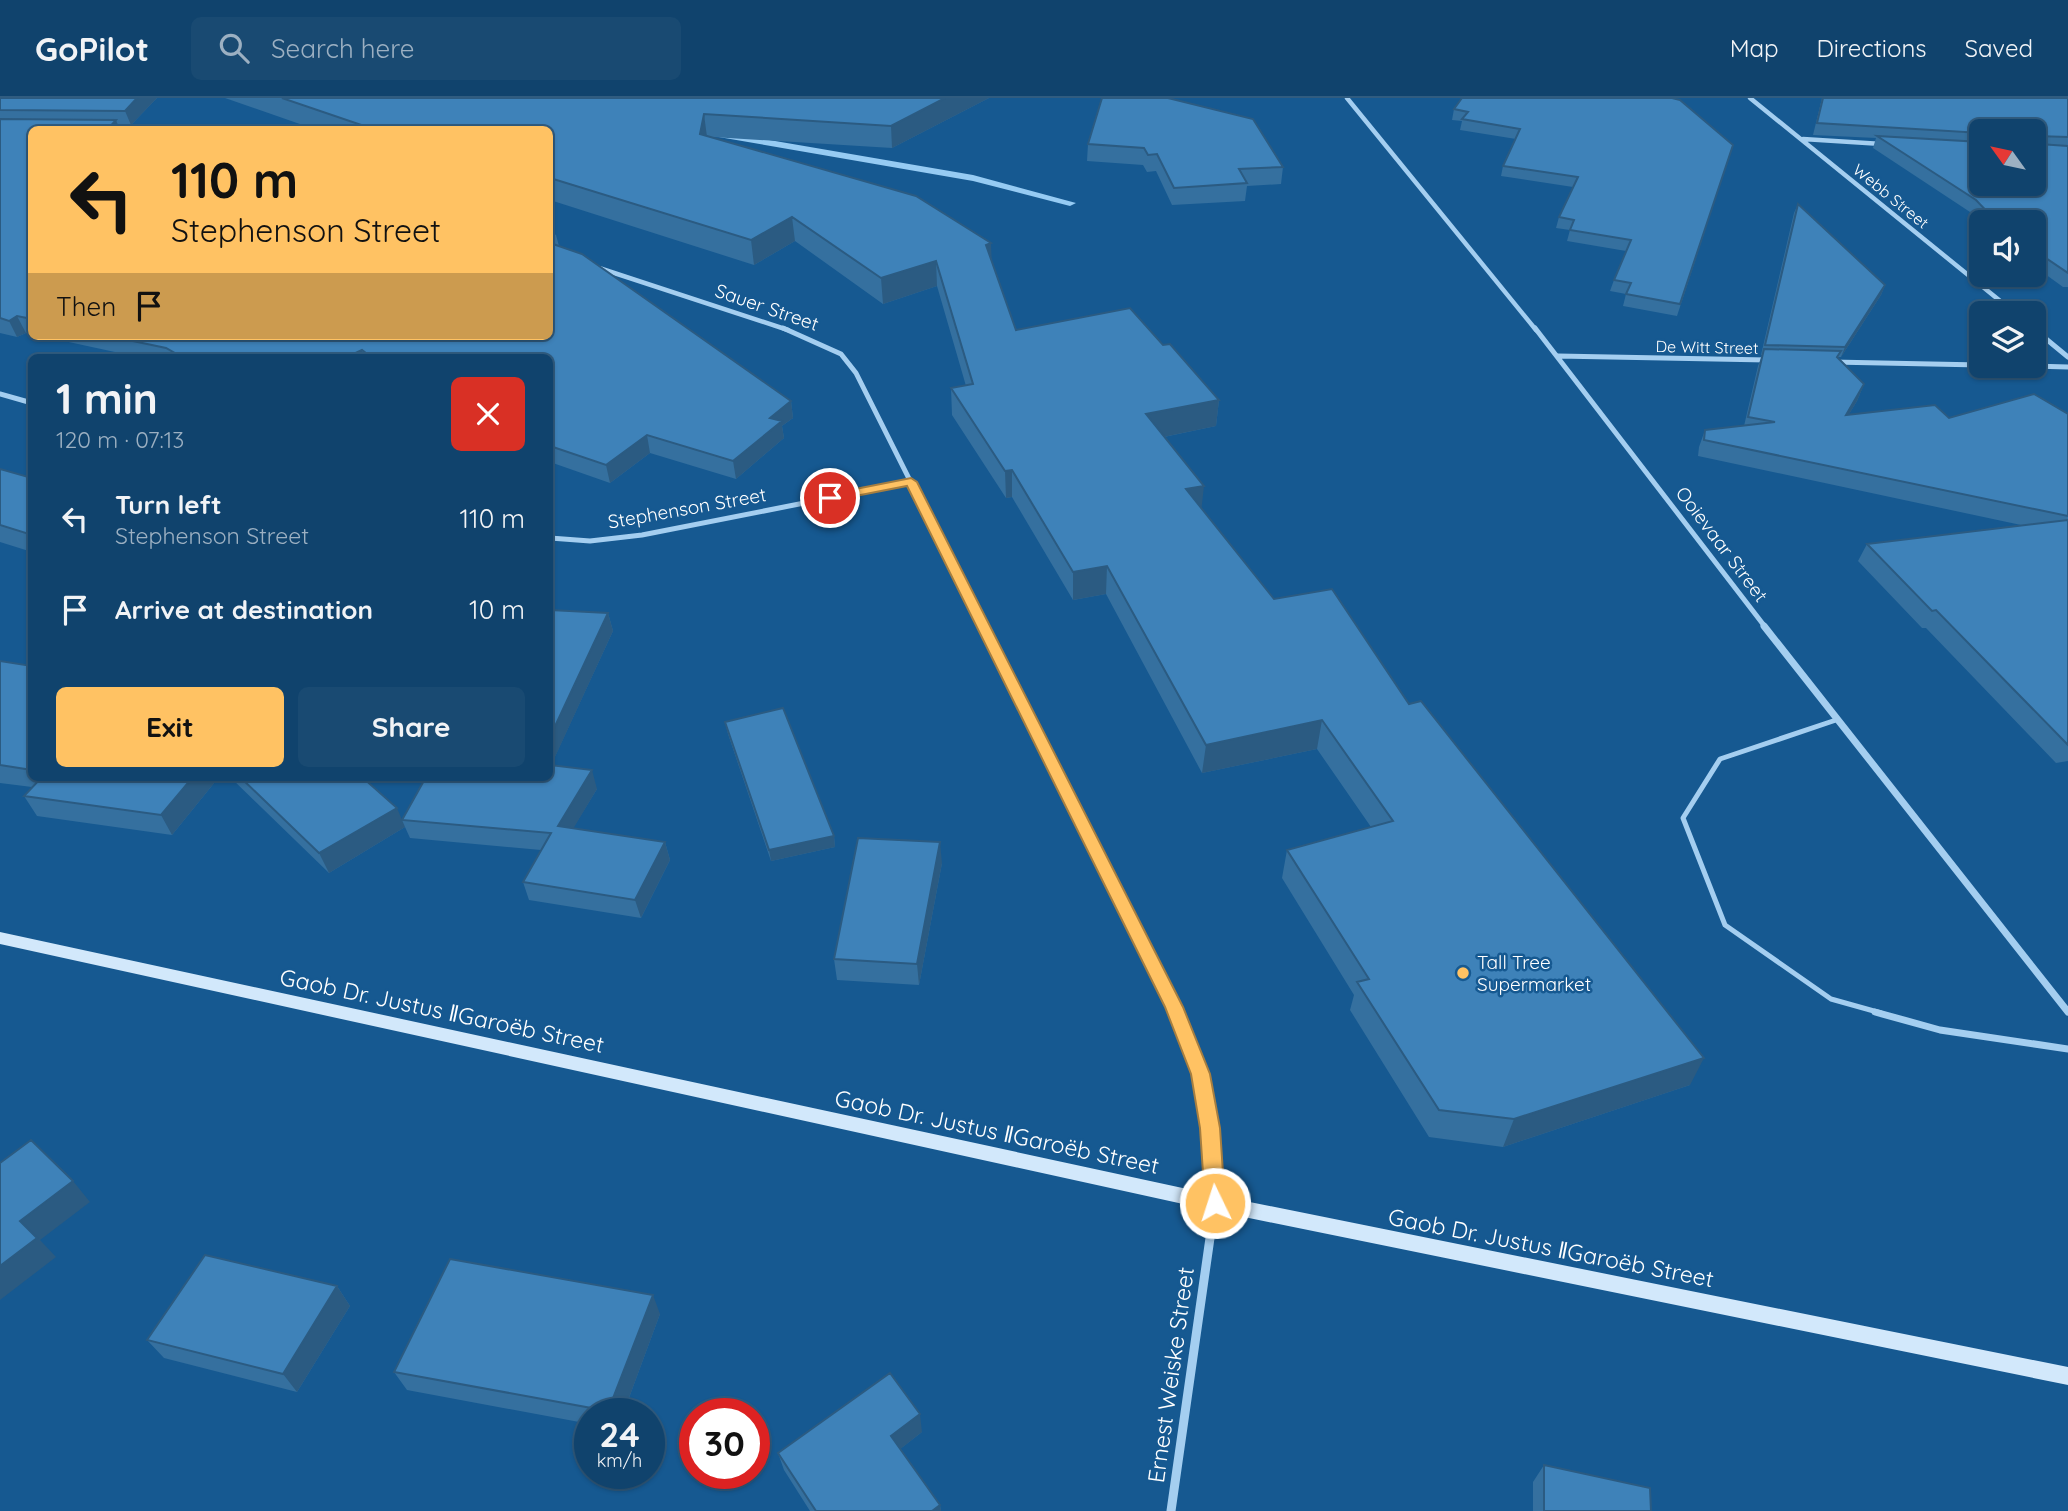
<!DOCTYPE html>
<meta charset="utf-8">
<style>
body{margin:0;font-family:Quicksand,sans-serif;background:#194a72;color:#f1f3f6;height:100vh;display:flex;flex-direction:column;font-size:26px;white-space:nowrap}
*{box-sizing:border-box;margin:0}
p{font-size:23px;color:#9cb0c2}
.icon{flex:none;width:38px;height:38px;fill:none;stroke:currentColor;stroke-width:2;stroke-linecap:round;stroke-linejoin:round}
.map{position:relative;flex:1;overflow:hidden}
.details{position:absolute;left:28px;top:256px;width:525px;height:427px;display:flex;flex-direction:column;background:#10436d;border-radius:10px;box-shadow:0 2px 5px #0004,0 0 0 2px #305c80}
.details>*{flex:none}
.hud{position:absolute;left:28px;top:28px;width:525px;height:214px;border-radius:10px;box-shadow:0 2px 5px #0004,0 0 0 2px #305c80;background:#ffc263;color:#111;overflow:hidden}
.needle{width:46px;rotate:303deg}
.buttons{position:absolute;left:1969px;top:21px;display:grid;gap:14px}
.buttons a{display:grid;place-items:center;width:77px;height:77px;border-radius:10px;background:#10436d;box-shadow:0 2px 5px #0004,0 0 0 2px #305c80;font-size:35px}
.speed{position:absolute;left:574px;top:1300px;display:flex;gap:14px;font-size:35px;font-weight:700;text-align:center}
.speed>*{display:grid;place-content:center;width:91px;height:91px;border-radius:50%;background:#10436d;box-shadow:0 2px 5px #0004,0 0 0 2px #305c80;line-height:1}
.speed small{font-size:18px;font-weight:400}
.speed .limit{border:10px solid #d22;background:#fff;color:#111}
.pin{position:absolute;display:grid;place-items:center;width:60px;height:60px;color:#fff;margin:-30px;border:4px solid #fff;border-radius:50%;box-shadow:0 2px 7px #0007}
.me{position:absolute;width:77px;margin:-38px;rotate:356deg;stroke-linejoin:round;filter:drop-shadow(0 0 5px #0008)}
.turn{display:flex;align-items:center;gap:24px;height:147px;padding:0 28px;font-size:32px}
.turn .icon{width:91px;height:91px;stroke-width:2.5}
.turn b{display:block;font-size:49px;line-height:60px}
.then{display:flex;align-items:center;height:66px;padding:0 28px;background:#0003;gap:14px;font-size:26px}
.round{display:grid;place-items:center;flex:none;width:74px;height:74px;border-radius:10px;background:#194a72}
.head{display:flex;align-items:center;justify-content:space-between;height:119px;padding:0 28px}
h1{font-size:42px;font-weight:800;line-height:52px}
.action{display:flex;gap:14px;margin-top:auto;padding:14px 28px}
.action a{flex:1;height:80px;border-radius:10px;background:#ffc263;color:#111;font-size:28px;font-weight:800;line-height:80px;text-align:center}
.action a+a{background:#194a72;color:#f1f3f6}
ul{padding:0;list-style:none}
li{display:flex;align-items:center;gap:21px;height:91px;padding:0 28px}
li div{flex:1}
li b{display:block;font-size:26px}
li em{font-style:normal}
header{display:flex;align-items:center;gap:42px;box-sizing:border-box;height:98px;padding:0 35px;background:#10436d;border-bottom:2px solid #305c80}
header strong{font-size:33px}
nav{display:flex;gap:38px;margin-inline-start:auto;font-size:24px}
.search{width:490px;height:63px;background:#194a72;display:flex;align-items:center;gap:18px;box-sizing:border-box;padding:0 24px;border-radius:10px;color:#9cb0c2;font-size:26px}
.map>svg:first-child{display:block}
.lines{fill:none;stroke-linecap:round;stroke-linejoin:round}
.stream{fill:#96cbf3;fill-rule:evenodd}
.lane-far1{stroke:#a4cef0;stroke-width:5}
.lane{stroke:#a4cef0;stroke-width:7}
.street-far3{stroke:#a4cef0;stroke-width:4.5}
.street-far2{stroke:#a4cef0;stroke-width:5}
.street-far1{stroke:#a4cef0;stroke-width:7}
.street{stroke:#a4cef0;stroke-width:9}
.secondary{fill:#d2e8fb;fill-rule:evenodd}
.wall{fill:#35709f;fill-rule:evenodd}
.shaded-wall{fill:#2b5b82}
.building{fill:#3e82b9;stroke:#2b5b82;stroke-width:2}
.route{fill:#ffc263;stroke:#a67e40;stroke-width:2}
.poi-dot{fill:#ffc263;stroke:#165991;stroke-width:2.5}
.labels{text-anchor:middle;stroke-width:5;stroke-linejoin:round;paint-order:stroke}
.far-street-label{font-size:16px;fill:#fff;stroke:#165991}
.street-label{font-size:19px;fill:#fff;stroke:#165991}
.poi-label{font-size:19px;fill:#fff;stroke:#165991;text-anchor:start}
.near-street-label{font-size:23px;fill:#fff;stroke:#165991}
</style>
<header>
<strong>GoPilot</strong>
<div class="search"><svg class="icon" aria-label="search" viewBox="0 0 24 24"><circle cx="10" cy="10" r="6"/><path d="M15 15l6 6"/></svg>Search here</div>
<nav><a>Map</a><a>Directions</a><a>Saved</a></nav>
</header>
<div class="map">
<svg width="2068" height="1413" viewBox="0 0 2068 1413">
<rect width="100%" height="100%" fill="#165991"/>
<g class="lines">
<path class="stream" d="M717 33 973 77 1076 105 1070 108 973 83 713 38 712 36Z"/>
<path class="lane-far1" d="M1836 622 1720 661 1683 720 1725 827 1831 901 1881 915"/>
<path class="lane" d="M1875 914 1940 932 2068 951"/>
<path class="street-far3" d="M1347 0 1536 232
M1750 0 2015 215
M113 30 140 32
M1803 41 1882 46
M599 170 788 232"/>
<path class="street-far2" d="M783 230 841 256 856 275 984 530
M1535 230 1766 530
M2034 231 2068 259
M1558 258 1767 262
M1832 264 1981 267
M2032 268 2068 269
M0 296 32 305
M550 440 590 443 642 437 911 384"/>
<path class="street-far1" d="M983 528 1176 915
M1764 528 2068 914"/>
<path class="street" d="M1171 1413 1215 1105 1210 1030 1200 976 1176 914"/>
<path class="secondary" d="M0 834 1215 1097 2068 1269V1287L1215 1113 0 846Z"/>
</g>
<path class="wall" d="M0 0H157L131 27 32 32V236L26 235 17 239 0 235Z
M225 0H989L892 50 712 39 992 164 1016 232 1163 247 1219 302 1216 328 1164 339 1201 411 1274 501 1409 606 1690 987 1503 1049 1429 1039 1350 912 1354 897 1282 780 1287 752 1371 729 1317 651 1202 675 1106 496 1073 502 1012 399 1006 400 952 317 951 290 966 288 937 188 883 206 795 143 754 167 550 102V32H317Z
M1102 0 1283 69 1281 86 1247 88 1245 103 1172 107 1156 73 1147 74 1143 67 1087 63 1088 46Z
M1822 0H2068V189H2063L2034 168V124H1981V126L1970 114 1873 50 1876 40 1813 37ZM1981 33H2034L1981 86Z
M1454 11 1733 47 1677 218 1623 208 1626 196 1610 193 1614 182 1626 153 1567 143 1570 132 1556 130 1559 119 1573 89 1501 78 1503 68 1516 41 1460 32 1462 23 1452 22Z
M1798 106 1885 187 1881 197 1841 259H1839L1838 260 1864 286 1857 303 1849 316 1949 320 2068 316V663L2056 665 1926 530H1922L1858 463 1867 446 2021 427 1698 358 1699 349 1705 332 1744 328 1758 268 1762 257H1761L1794 115Z
M550 133 556 137 559 148 791 303 793 320 782 328 784 340 736 381 650 355 610 385 550 364V259H138L41 238H550Z
M0 371 32 380V454L0 444Z
M550 512 608 515 613 533 551 667 597 691 573 730 665 744 670 762 641 820 529 802 523 784 541 752 410 740 405 729 329 775 230 679H362L402 722Z
M0 563 32 568V679H219L172 737 37 718 24 698 32 689 0 685Z
M725 624 834 738 835 749 771 763 728 636Z
M942 765 919 887 837 882 834 861Z
M337 1188 350 1208 297 1294 164 1260 147 1242Z
M660 1216 623 1316H590V1326L407 1292 394 1274Z
M922 1334 900 1351 940 1407 941 1413H810L784 1372 778 1355Z
M1544 1367 1651 1413H1533V1384Z"/>
<path class="shaded-wall" d="M137 0H157L131 27 125 13Z
M945 0H989L892 50 891 28Z
M704 16 707 39 700 36Z
M116 22 120 32H107Z
M792 119 795 143 754 167 751 142Z
M991 145 992 170 986 147Z
M936 163 937 188 883 206 881 180Z
M1885 187 1881 197 1841 259 1845 249Z
M17 218 26 235 17 239 9 223Z
M362 252 364 259H347Z
M1864 286 1857 303 1839 333 1846 317Z
M1219 302 1216 328 1144 343 1146 316Z
M791 303 793 320 782 328 784 340 736 381 733 363 770 320Z
M647 337 650 355 610 385 606 367Z
M1012 372V399L1006 400 1005 373Z
M1204 388 1201 415 1186 391Z
M1107 468 1106 496 1073 502V474Z
M608 515 613 533 550 670V639Z
M1322 622 1317 651 1202 675 1206 647Z
M592 672 597 691 564 746 558 728Z
M193 679H219L172 737 161 717Z
M397 710 405 729 329 775 319 755Z
M834 738 835 749 771 763 769 752Z
M665 744 670 762 641 820 635 802Z
M940 744 942 765 919 887 917 866Z
M1704 960 1690 987 1503 1049 1514 1021Z
M73 1083 90 1104 40 1142 56 1159 0 1202V1168L20 1123Z
M337 1188 350 1208 297 1294 283 1276Z
M653 1197 660 1216 623 1316H610L608 1313Z
M920 1316 922 1334 894 1356 891 1338Z
M940 1407 941 1413H932Z"/>
<path class="building" d="M0 0H137L125 13 0 12Z
M282 0H945L891 28 704 16 700 36 916 98 991 145 986 147 1016 232 1130 210 1163 247 1170 246 1219 302 1146 316 1204 388 1186 391 1274 501 1332 491 1409 606 1421 603 1704 960 1514 1021 1439 1012 1357 884 1369 881 1287 752 1393 723 1322 622 1206 647 1107 468 1073 474 1012 372 1005 373 951 290 973 286 936 163 881 180 792 119 751 142 550 80V32H376Z
M1102 0H1168L1253 21 1283 69 1239 71 1247 85 1174 90 1157 56 1148 57 1144 50 1088 46Z
M1462 0H1672L1680 2 1733 47 1680 206 1626 196 1631 185 1614 182 1631 142 1570 132 1574 122 1559 119 1578 79 1503 68 1520 31 1462 21 1468 14 1454 11Z
M1823 0H2068V39L2036 38 2035 43 2039 46 2068 48V175L2034 152V124H1997L1976 102 1877 38 1981 44V86H2034V33H1981V35L1817 25Z
M0 21 116 22 107 32H32V221L17 218 9 223 0 220Z
M1798 106 1885 187 1845 249 1765 247Z
M550 145 582 156 791 303 770 320 782 323 733 363 647 337 606 367 550 348V259H371L362 252 347 259H182L166 250 109 238H550Z
M1764 251 1841 253 1837 259 1864 286 1846 317 1935 307 1949 320 2034 296 2068 316V418L1704 342 1705 332 1775 324 1748 319Z
M0 371 32 380V437L0 427Z
M2068 422V647L1936 512 1932 513 1867 446Z
M550 512 608 515 550 639Z
M0 563 32 568V672L0 667Z
M783 610 834 738 769 752 725 624Z
M550 667 592 672 558 728 665 744 635 802 523 784 551 735 402 722 426 679H550Z
M42 679H193L161 717 24 698Z
M240 679H362L397 710 319 755Z
M858 740 940 744 917 866 834 861Z
M31 1042 73 1083 20 1123 37 1140 0 1168V1065Z
M205 1157 337 1188 283 1276 147 1242Z
M450 1161 653 1197 608 1313 394 1274Z
M890 1275 920 1316 891 1338 940 1407 932 1413H816L778 1355Z
M1544 1367 1650 1390 1651 1413H1544Z"/>
<path class="route" d="M911 380 917 384 1183 909 1210 976 1220 1030 1225 1105 1222 1111 1215 1114 1208 1111 1205 1105 1200 1030 1191 976 1165 909 907 388 830 403 824 400 830 396Z"/>
<circle class="poi-dot" cx="1463" cy="875" r="7"/>
<g class="labels">
<g class="far-street-label">
<text transform="translate(1891 98) rotate(39)" y="6">Webb Street</text>
<text transform="translate(1707 249) rotate(1)" y="6">De Witt Street</text>
</g>
<g class="street-label">
<text transform="translate(767 209) rotate(19)" y="7">Sauer Street</text>
<text transform="translate(687 410) rotate(-10)" y="7">Stephenson Street</text>
<text transform="translate(1722 446) rotate(53)" y="7">Ooievaar Street</text>
</g>
<g class="poi-label">
<text x="1477" y="871">Tall Tree<tspan x="1477" dy="22">Supermarket</tspan></text>
</g>
<g class="near-street-label">
<text transform="translate(442 913) rotate(12)" y="8">Gaob Dr. Justus ǁGaroëb Street</text>
<text transform="translate(997 1034) rotate(12)" y="8">Gaob Dr. Justus ǁGaroëb Street</text>
<text transform="translate(1551 1150) rotate(11)" y="8">Gaob Dr. Justus ǁGaroëb Street</text>
<text transform="translate(1171 1277) rotate(-82)" y="8">Ernest Weiske Street</text>
</g>
</g>
</svg>
<div class="buttons">
<a><svg class="needle" viewBox="-14 -14 28 28"><path d="M0-13l5 13h-10z" fill="#e53935"/><path d="M0 13l5-13h-10z" fill="#9cb0c2"/></svg></a>
<a><svg class="icon" aria-label="sound" viewBox="0 0 24 24"><path d="M4 9h4l5-4v14l-5-4H4zM17 9q2 3 0 6"/></svg></a>
<a><svg class="icon" aria-label="layers" viewBox="0 0 24 24"><path d="M12 4l9 5-9 5-9-5zM3 14l9 5 9-5"/></svg></a>
</div>
<div class="speed"><div>24<small>km/h</small></div><div class="limit">30</div></div>
<div class="pin" style="left:830px;top:400px;background:#d93025"><svg class="icon" aria-label="arrive" viewBox="0 0 24 24"><path d="M6 21V4h12l-3 4 3 4H6"/></svg></div>
<svg class="me" style="left:1215px;top:1105px" viewBox="-20 -20 40 40"><circle r="17" fill="#ffc263" stroke="#fff" stroke-width="3"/><path d="M0-11L8 9 0 5-8 9z" fill="#fff"/></svg>
<div class="hud">
<div class="turn"><svg class="icon" aria-label="left" viewBox="0 0 24 24"><path d="M17 20v-9H6M10 6l-5 5 5 5"/></svg><div><b>110 m</b>Stephenson Street</div></div>
<div class="then">Then<svg class="icon" aria-label="arrive" viewBox="0 0 24 24"><path d="M6 21V4h12l-3 4 3 4H6"/></svg></div>
</div>
<section class="details">
<div class="head"><div><h1>1 min</h1><p>120 m · 07:13</p></div><a class="round" style="background:#d93025;color:#fff"><svg class="icon" aria-label="close" viewBox="0 0 24 24"><path d="M6 6l12 12M18 6L6 18"/></svg></a></div>
<ul>
<li><svg class="icon" aria-label="left" viewBox="0 0 24 24"><path d="M17 20v-9H6M10 6l-5 5 5 5"/></svg><div><b>Turn left</b><p>Stephenson Street</p></div><em>110 m</em></li>
<li><svg class="icon" aria-label="arrive" viewBox="0 0 24 24"><path d="M6 21V4h12l-3 4 3 4H6"/></svg><div><b>Arrive at destination</b></div><em>10 m</em></li>
</ul>
<div class="action"><a>Exit</a><a>Share</a></div>
</section>
</div>
